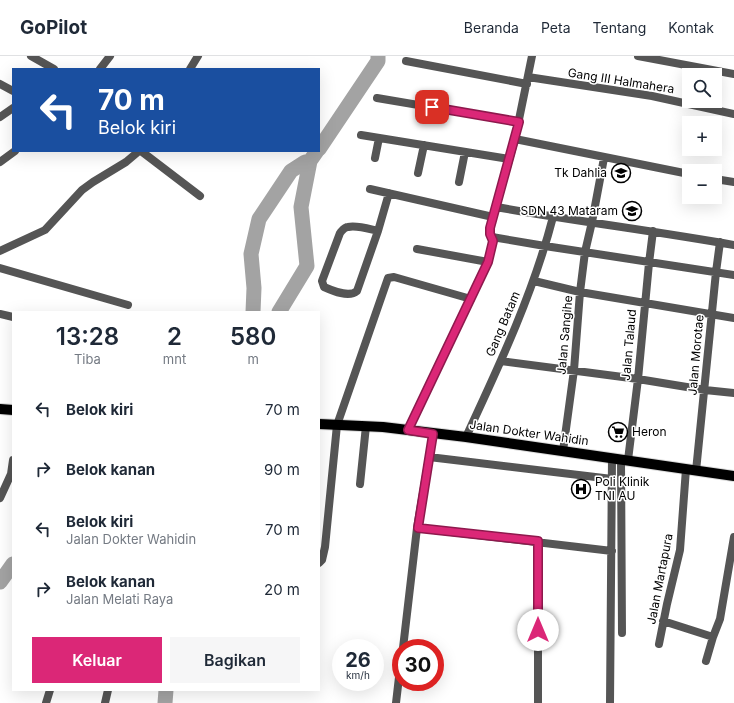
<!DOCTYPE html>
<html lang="id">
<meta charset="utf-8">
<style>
body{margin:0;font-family:Inter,sans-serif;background:#f6f6f7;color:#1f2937;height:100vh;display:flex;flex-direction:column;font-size:15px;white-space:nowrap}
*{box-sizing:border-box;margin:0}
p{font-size:13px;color:#747a83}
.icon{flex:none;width:22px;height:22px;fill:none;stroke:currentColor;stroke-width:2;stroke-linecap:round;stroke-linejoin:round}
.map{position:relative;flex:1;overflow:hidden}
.details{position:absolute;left:12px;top:255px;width:308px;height:380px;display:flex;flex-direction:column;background:#fff;border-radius:0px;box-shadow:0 4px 16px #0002}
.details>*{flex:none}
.banner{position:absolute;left:12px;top:12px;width:308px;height:84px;border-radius:0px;box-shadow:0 4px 16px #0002;background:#1a4fa0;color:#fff;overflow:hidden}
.tools{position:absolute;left:682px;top:12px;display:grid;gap:8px}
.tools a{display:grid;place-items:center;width:40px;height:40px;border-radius:0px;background:#fff;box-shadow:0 4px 16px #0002;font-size:20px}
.speed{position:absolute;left:332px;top:583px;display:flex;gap:8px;font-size:20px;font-weight:700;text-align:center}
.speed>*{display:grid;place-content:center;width:52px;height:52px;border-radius:50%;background:#fff;box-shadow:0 4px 16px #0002;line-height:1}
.speed small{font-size:10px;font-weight:400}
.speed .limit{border:6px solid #d22;background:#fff;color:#111}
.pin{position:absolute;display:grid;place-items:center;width:34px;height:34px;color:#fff;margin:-17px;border-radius:8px;box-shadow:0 2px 6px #0006}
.me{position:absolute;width:44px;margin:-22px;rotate:0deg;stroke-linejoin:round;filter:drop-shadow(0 0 3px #0008)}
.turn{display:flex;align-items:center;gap:14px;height:84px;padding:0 20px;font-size:18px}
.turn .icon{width:52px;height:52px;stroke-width:2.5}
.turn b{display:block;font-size:28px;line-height:34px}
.eta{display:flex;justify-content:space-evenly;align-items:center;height:68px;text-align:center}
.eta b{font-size:24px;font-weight:600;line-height:28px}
.button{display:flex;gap:8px;margin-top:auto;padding:8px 20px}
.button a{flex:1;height:46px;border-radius:0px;background:#db2777;color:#fff;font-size:16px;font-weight:600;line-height:46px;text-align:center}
.button a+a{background:#f6f6f7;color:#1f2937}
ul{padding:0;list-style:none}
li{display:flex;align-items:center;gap:12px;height:60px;padding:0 20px}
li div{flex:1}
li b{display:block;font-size:15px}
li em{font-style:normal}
header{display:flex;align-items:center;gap:24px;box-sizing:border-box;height:56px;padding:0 20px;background:#fff;border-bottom:1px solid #e0e1e3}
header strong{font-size:19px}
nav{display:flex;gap:22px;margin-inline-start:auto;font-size:14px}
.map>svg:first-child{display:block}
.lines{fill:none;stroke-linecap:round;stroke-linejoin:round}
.river{stroke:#a3a3a3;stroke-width:15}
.primary-casing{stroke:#dbdbdb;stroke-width:12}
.minor{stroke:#555;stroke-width:8}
.tertiary{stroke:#555;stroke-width:8}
.primary{stroke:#000;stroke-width:10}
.route-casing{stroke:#8e194d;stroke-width:10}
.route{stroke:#db2777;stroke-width:7}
.labels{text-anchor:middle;stroke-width:3;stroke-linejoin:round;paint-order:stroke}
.street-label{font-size:12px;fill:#000;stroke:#fff}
.poi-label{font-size:12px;fill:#000;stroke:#fff;text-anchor:end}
</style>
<header>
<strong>GoPilot</strong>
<nav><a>Beranda</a><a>Peta</a><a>Tentang</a><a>Kontak</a></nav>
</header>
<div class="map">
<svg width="734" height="647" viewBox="0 0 734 647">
<rect width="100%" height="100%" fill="#fff"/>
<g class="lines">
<path class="river" d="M319 93 378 5V0
M253 256 254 232 251 198 259 163 291 115 305 106 310 105
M279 256 307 210 301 151 310 105 317 95
M0 526 13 508
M165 647 166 634"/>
<defs>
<path id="primary" d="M0 353 13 354
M319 368 383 371 466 381 734 420"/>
</defs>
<use href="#primary" class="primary-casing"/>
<path class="minor" d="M31 0 54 13
M638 0 734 18
M406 5 527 28
M100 13 110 0
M528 21 652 40 734 58
M0 28 13 35
M377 42 519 66
M0 61 13 52
M361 79 509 103
M515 83 689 118
M141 95 200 140
M375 102 379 82
M0 106 15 95
M418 117 424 89
M715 123 734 126
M459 126 465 96
M370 133 493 161
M496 151C575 165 655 175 734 189
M378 175C369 173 357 169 348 171 344 171 342 175 340 177L322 225 324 231C333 235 349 242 357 235L378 175 389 137
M492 181 545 190 734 219
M417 193 488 206
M0 212 128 249
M534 225 580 236 734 262
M0 258 13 261
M501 305 638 323 705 334 734 337
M408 374 488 206 493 185 490 175V172L515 83 532 0
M466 381C499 310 533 238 553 161
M563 395 574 314 580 236 585 196 592 166 604 102
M429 401 612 423
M621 403 622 577
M628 404 638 323 649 207 653 175
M696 415 716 216 720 186
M360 428 366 370
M0 442 11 418 13 404
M417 472 612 495
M538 485V647
M319 507 322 504 325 491 337 369 388 222 394 221 471 243
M663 565 713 581
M659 588 667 548 680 494 686 413
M403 592 417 472 433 378
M706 605 713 581 720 563 734 481
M46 647 50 634
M396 647 401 604
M610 647 612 402"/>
<path class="tertiary" d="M190 13 198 0
M0 195 45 174 82 134 93 126 126 106 139 95
M105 647 108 634"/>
<use href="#primary" class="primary"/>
</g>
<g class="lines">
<defs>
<path id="route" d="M432 51 519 66 490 172V178L493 185 488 206 408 374 433 378 418 472 538 485V574"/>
</defs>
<use href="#route" class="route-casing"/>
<use href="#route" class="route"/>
</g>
<defs>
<symbol id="school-ring" viewBox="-11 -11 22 22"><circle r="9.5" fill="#fff" stroke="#000" stroke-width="1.5"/><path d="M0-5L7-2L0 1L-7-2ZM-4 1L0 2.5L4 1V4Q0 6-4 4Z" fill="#000"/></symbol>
<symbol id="supermarket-ring" viewBox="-11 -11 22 22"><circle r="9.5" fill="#fff" stroke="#000" stroke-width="1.5"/><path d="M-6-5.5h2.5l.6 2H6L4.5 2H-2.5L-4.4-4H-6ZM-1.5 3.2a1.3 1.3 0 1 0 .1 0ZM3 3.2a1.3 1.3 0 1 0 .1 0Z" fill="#000"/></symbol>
<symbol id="hospital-ring" viewBox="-11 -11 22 22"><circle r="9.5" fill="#fff" stroke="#000" stroke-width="1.5"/><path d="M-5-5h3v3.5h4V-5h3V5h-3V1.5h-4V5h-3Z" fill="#000"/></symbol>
</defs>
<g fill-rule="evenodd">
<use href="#school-ring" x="610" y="106" width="22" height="22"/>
<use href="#school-ring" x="621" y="144" width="22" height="22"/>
<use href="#supermarket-ring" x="607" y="365" width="22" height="22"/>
<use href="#hospital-ring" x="570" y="422" width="22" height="22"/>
</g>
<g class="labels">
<g class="street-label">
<text transform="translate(621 25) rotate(9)" y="4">Gang III Halmahera</text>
<text transform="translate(503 268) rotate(-67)" y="4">Gang Batam</text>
<text transform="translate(565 279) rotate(-85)" y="4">Jalan Sangihe</text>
<text transform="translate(629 289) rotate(-85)" y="4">Jalan Talaud</text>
<text transform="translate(696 299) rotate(-85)" y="4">Jalan Morotae</text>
<text transform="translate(529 377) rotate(8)" y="4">Jalan Dokter Wahidin</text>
<text transform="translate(660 523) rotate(-79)" y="4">Jalan Martapura</text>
</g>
<g class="poi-label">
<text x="607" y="121">Tk Dahlia</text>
<text x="618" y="159">SDN 43 Mataram</text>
<text x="632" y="380" text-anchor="start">Heron</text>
<text x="595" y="430" text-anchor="start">Poli Klinik<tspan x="595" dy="14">TNI AU</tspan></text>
</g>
</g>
</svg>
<div class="tools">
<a><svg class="icon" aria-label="search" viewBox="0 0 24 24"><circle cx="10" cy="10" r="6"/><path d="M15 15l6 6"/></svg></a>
<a>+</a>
<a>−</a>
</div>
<div class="speed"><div>26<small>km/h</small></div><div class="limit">30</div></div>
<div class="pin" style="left:432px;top:51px;background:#d93025"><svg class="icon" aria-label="arrive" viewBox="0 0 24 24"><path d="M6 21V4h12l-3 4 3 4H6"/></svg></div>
<svg class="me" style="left:538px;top:574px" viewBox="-20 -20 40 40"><circle r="19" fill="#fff"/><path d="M0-13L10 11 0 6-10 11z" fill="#db2777"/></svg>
<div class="banner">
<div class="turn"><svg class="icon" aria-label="left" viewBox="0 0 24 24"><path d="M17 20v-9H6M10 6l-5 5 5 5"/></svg><div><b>70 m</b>Belok kiri</div></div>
</div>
<section class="details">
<div class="eta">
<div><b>13:28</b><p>Tiba</p></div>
<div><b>2</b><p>mnt</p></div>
<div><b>580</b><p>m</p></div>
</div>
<ul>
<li><svg class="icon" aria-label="left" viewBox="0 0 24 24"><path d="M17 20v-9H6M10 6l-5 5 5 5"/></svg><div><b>Belok kiri</b></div><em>70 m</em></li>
<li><svg class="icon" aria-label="right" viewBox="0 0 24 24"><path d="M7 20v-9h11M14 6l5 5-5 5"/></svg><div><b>Belok kanan</b></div><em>90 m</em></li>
<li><svg class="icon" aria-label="left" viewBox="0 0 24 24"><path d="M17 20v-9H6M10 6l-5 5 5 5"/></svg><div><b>Belok kiri</b><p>Jalan Dokter Wahidin</p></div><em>70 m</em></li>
<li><svg class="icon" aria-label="right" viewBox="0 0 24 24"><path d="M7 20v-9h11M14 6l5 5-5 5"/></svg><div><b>Belok kanan</b><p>Jalan Melati Raya</p></div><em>20 m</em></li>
</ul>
<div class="button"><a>Keluar</a><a>Bagikan</a></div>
</section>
</div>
